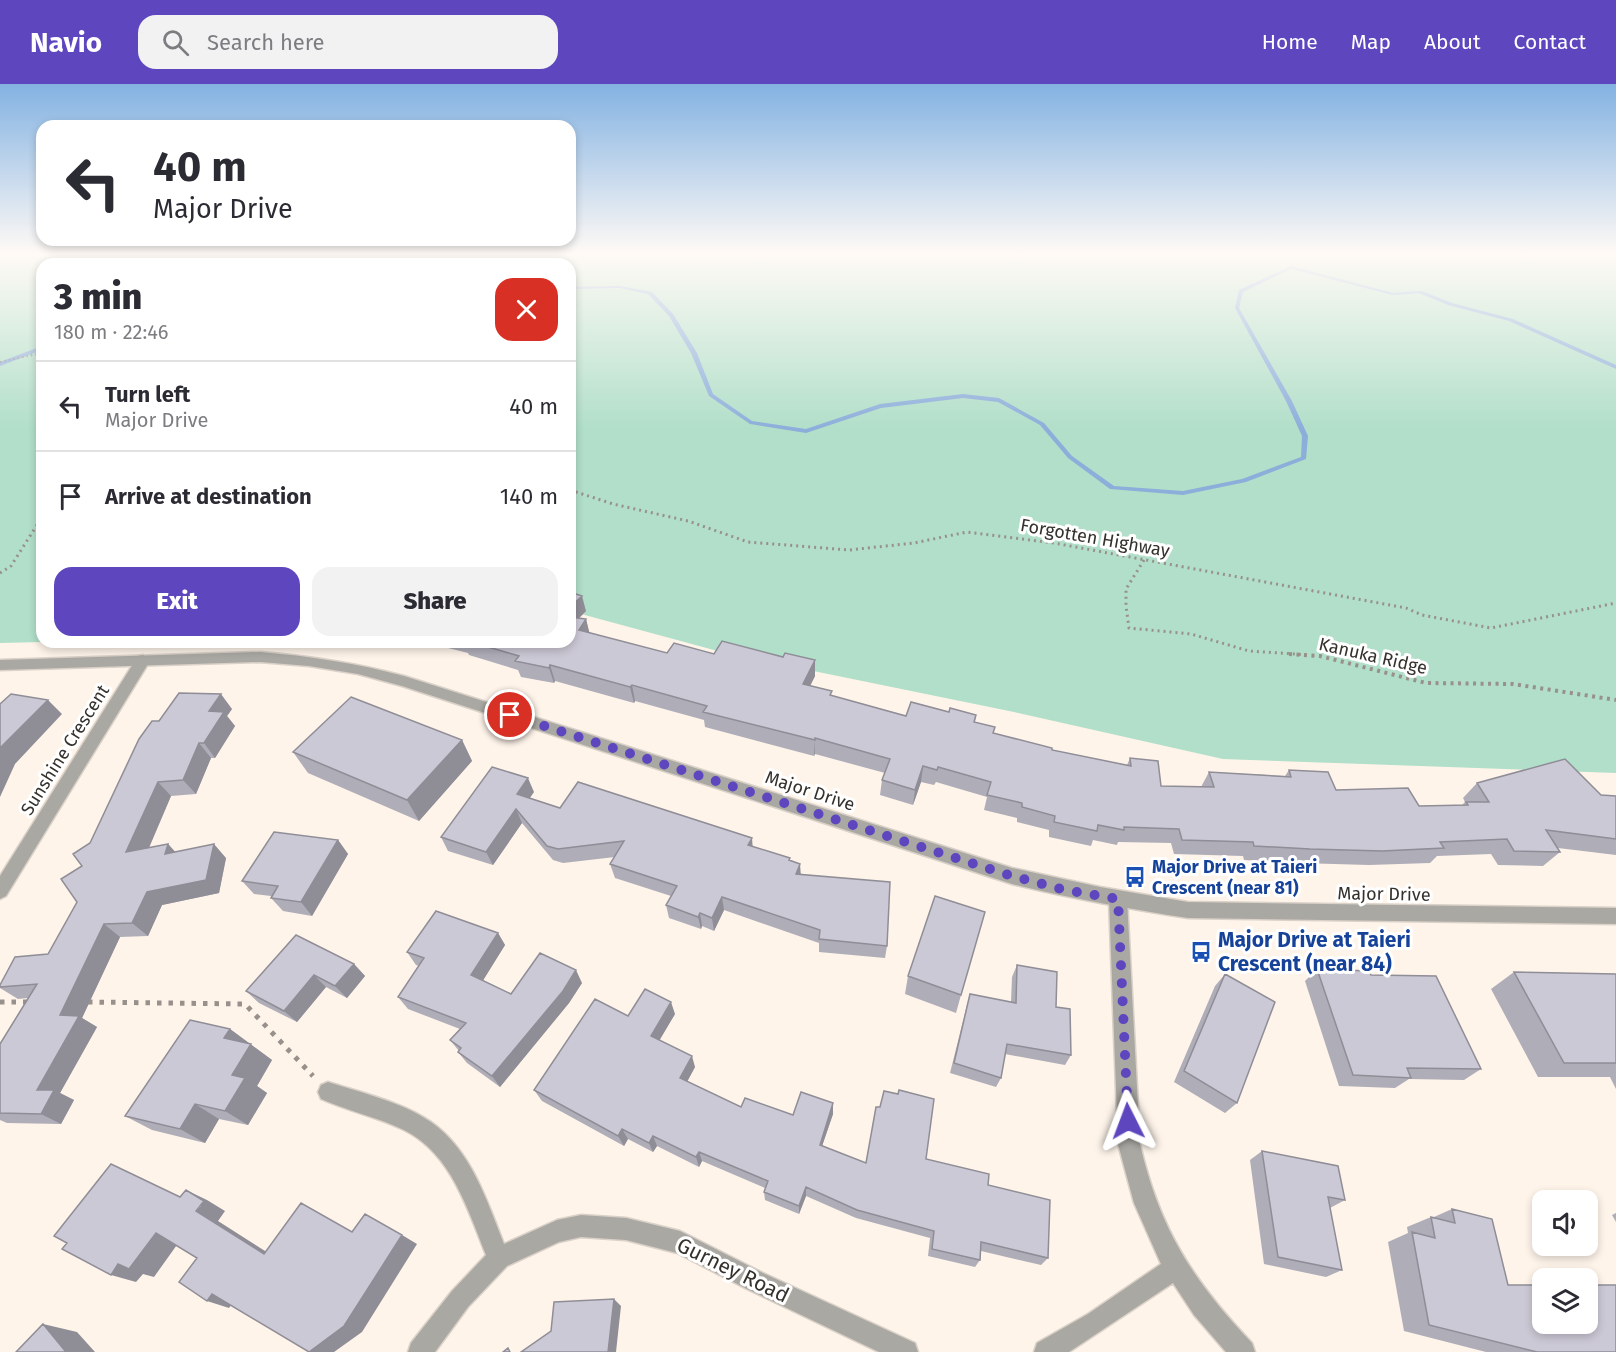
<!DOCTYPE html>
<meta charset="utf-8">
<style>
body{margin:0;font-family:"Fira Sans",sans-serif;background:#f2f2f3;color:#2b2b33;height:100vh;display:flex;flex-direction:column;font-size:22px;white-space:nowrap}
*{box-sizing:border-box;margin:0}
p{font-size:20px;color:#7c7c81}
.icon{flex:none;width:33px;height:33px;fill:none;stroke:currentColor;stroke-width:2;stroke-linecap:round;stroke-linejoin:round}
.map{position:relative;flex:1;overflow:hidden}
.panel{position:absolute;left:36px;top:174px;width:540px;height:390px;display:flex;flex-direction:column;background:#fff;border-radius:18px;box-shadow:0 3px 9px #0003}
.panel>*{flex:none}
.hud{position:absolute;left:36px;top:36px;width:540px;height:126px;border-radius:18px;box-shadow:0 3px 9px #0003;background:#fff;color:#2b2b33;overflow:hidden}
.buttons{position:absolute;left:1532px;top:1106px;display:grid;gap:12px}
.buttons a{display:grid;place-items:center;width:66px;height:66px;border-radius:12px;background:#fff;box-shadow:0 3px 9px #0003;font-size:30px}
.pin{position:absolute;display:grid;place-items:center;width:51px;height:51px;color:#fff;margin:-26px;border:3px solid #fff;border-radius:50%;box-shadow:0 2px 6px #0007}
.me{position:absolute;width:66px;margin:-33px;rotate:357deg;stroke-linejoin:round;filter:drop-shadow(0 0 4px #0008)}
.turn{display:flex;align-items:center;gap:21px;height:126px;padding:0 18px;font-size:27px}
.turn .icon{width:78px;height:78px;stroke-width:2.5}
.turn b{display:block;font-size:42px;line-height:51px}
.round{display:grid;place-items:center;flex:none;width:63px;height:63px;border-radius:18px;background:#f2f2f3}
.summary{display:flex;align-items:center;justify-content:space-between;height:102px;padding:0 18px}
h1{font-size:36px;font-weight:800;line-height:45px}
.primary-button{display:flex;gap:12px;margin-top:auto;padding:12px 18px}
.primary-button a{flex:1;height:69px;border-radius:18px;background:#5e46bf;color:#fff;font-size:24px;font-weight:800;line-height:69px;text-align:center}
.primary-button a+a{background:#f2f2f3;color:#2b2b33}
ul{padding:0;list-style:none}
li{display:flex;align-items:center;gap:18px;height:90px;padding:0 18px;border-top:2px solid #e1e1e2}
li div{flex:1}
li b{display:block;font-size:22px}
li em{font-style:normal}
header{display:flex;align-items:center;gap:36px;box-sizing:border-box;height:84px;padding:0 30px;background:#5e46bf;color:#fff}
header strong{font-size:28px}
nav{display:flex;gap:33px;margin-inline-start:auto;font-size:21px}
.search{width:420px;height:54px;background:#f2f2f3;display:flex;align-items:center;gap:15px;box-sizing:border-box;padding:0 21px;border-radius:18px;color:#7c7c81;font-size:22px}
.map>svg:first-child{display:block}
.green{fill:#b1dfc9}
.lines{fill:none;stroke-linecap:round;stroke-linejoin:round}
.stream{fill:#8caeda;fill-rule:evenodd}
.minor-casing{stroke:#dad1c8;stroke-width:3}
.tertiary-casing{stroke:#dad1c8;stroke-width:3}
.path-far3{stroke:#98918b;stroke-width:2;stroke-dasharray:1.5 3;stroke-linecap:butt}
.path-far2{stroke:#98918b;stroke-width:3;stroke-dasharray:2 4;stroke-linecap:butt}
.path-far1{stroke:#98918b;stroke-width:4;stroke-dasharray:3 4.5;stroke-linecap:butt}
.path{stroke:#98918b;stroke-width:5;stroke-dasharray:4.5 7;stroke-linecap:butt}
.minor{fill:#aaa8a3;fill-rule:evenodd}
.tertiary{fill:#aaa8a3;fill-rule:evenodd}
.wall{fill:#afadb8}
.shaded-wall{fill:#8f8d96}
.building{fill:#ccc9d6;stroke:#8f8d96;stroke-width:1.5}
.route{stroke:#5e46bf;stroke-width:10;stroke-dasharray:0 18}
.labels{text-anchor:middle;stroke-width:6;stroke-linejoin:round;paint-order:stroke}
.street-label{font-size:18px;fill:#35312d;stroke:#fff}
.transit-label{font-size:18px;font-weight:bold;fill:#164399;stroke:#fff;text-anchor:start}
.near-transit-label{font-size:21px;font-weight:bold;fill:#164399;stroke:#fff;text-anchor:start}
.near-street-label{font-size:21px;fill:#35312d;stroke:#fff}
</style>
<header>
<strong>Navio</strong>
<div class="search"><svg class="icon" aria-label="search" viewBox="0 0 24 24"><circle cx="10" cy="10" r="6"/><path d="M15 15l6 6"/></svg>Search here</div>
<nav><a>Home</a><a>Map</a><a>About</a><a>Contact</a></nav>
</header>
<div class="map">
<svg width="1616" height="1268" viewBox="0 0 1616 1268">
<rect width="100%" height="100%" fill="#fef4ea"/>
<path class="green" d="M0 169H1616V689L1223 675 1014 628 725 569 570 527V180H42V558L0 559Z"/>
<g class="lines">
<path class="stream" d="M1291 182 1393 209 1422 207 1452 219 1513 235 1616 281V285L1509 237 1448 221 1419 209 1393 211 1291 185 1243 208 1239 224 1292 317 1308 352 1306 375 1246 398 1183 411 1110 405 1068 374 1040 341 998 318 963 314 881 324 806 349 750 340 709 312 691 269 669 232 648 210 620 204 570 205V203L620 202 652 208 673 230 697 269 713 310 752 337 806 345 880 320 963 310 999 314 1044 339 1072 372 1114 402 1183 407 1242 395 1301 373 1302 352 1286 317 1235 224 1239 206Z
M42 262V266L0 282V278Z"/>
<defs>
<path id="minor" d="M143 571 150 576 148 580 6 812 0 815V792L138 572Z
M1118 807 1124 809 1127 815 1140 1060C1159 1144 1193 1197 1252 1259L1255 1268H1226L1194 1231 1173 1199 1069 1268H1034L1037 1259 1088 1230 1161 1180 1134 1119 1118 1060 1109 815 1112 809Z
M328 998C362 1009 402 1018 431 1038 471 1066 487 1117 504 1160L557 1136 581 1131 626 1134 680 1147 763 1189 915 1259 918 1268H879L747 1205 677 1169 626 1156 581 1153 559 1158 507 1182 468 1223 435 1268H408L411 1259 452 1207 486 1171C468 1126 451 1069 404 1046 377 1033 348 1027 321 1015L318 1008 321 1001Z"/>
<path id="tertiary" d="M260 568C309 572 356 579 404 592L1012 784 1100 803 1188 818 1616 824V840L1188 834C1129 825 1070 814 1012 800L402 602 358 590 309 582 260 578 0 586V576Z"/>
</defs>
<use href="#minor" class="minor-casing"/>
<use href="#tertiary" class="tertiary-casing"/>
<path class="path-far3" d="M0 278 42 269"/>
<path class="path-far2" d="M570 406 613 420 688 437 748 458 849 466 914 459 967 448 1054 459 1406 524 1422 531 1491 544 1616 519
M1144 476 1126 505V522L1129 544 1191 550 1249 567 1310 571
M0 489 11 482 37 441 42 439"/>
<path class="path-far1" d="M1289 570 1320 572 1426 599 1513 600 1616 616"/>
<path class="path" d="M0 918H29
M88 918 245 920 313 992"/>
<use href="#minor" class="minor"/>
<use href="#tertiary" class="tertiary"/>
</g>
<path class="wall" d="M570 508 586 527 579 534 586 535 589 549 667 569 714 570 815 592 810 602 832 612 906 632 949 628 976 631 975 638 993 649 1052 666 1127 681 1130 674 1161 702 1201 703 1209 688 1285 692 1289 686 1336 706 1419 722 1462 721 1465 718 1463 714 1477 699 1616 712V771L1558 764 1560 768 1543 782 1498 781 1491 770 1437 772 1430 779 1369 781 1299 779 1244 776 1243 772 1174 770 1171 759 1118 758 1117 761 1093 756 1091 762 1049 753V746L1017 738V734L984 726 987 713 936 698 934 701 921 698 913 721 880 711 882 696 885 689 815 670 814 672 705 643 704 636 635 617 634 619 555 597 554 599 521 593 518 586 469 571 468 569 424 558H570Z
M232 625 227 632 235 642 215 674H211L196 710 171 712 149 764 168 760 175 768 226 774 219 809 162 821 148 852 120 853 82 934 97 943 60 1009 74 1016 61 1040 7 1039 0 1036V960L28 914 18 915 0 904V901L48 870 77 818 82 782 90 759 159 637Z
M462 656 472 677 419 737 308 689 293 668Z
M534 708 529 714 560 724 752 762 790 774V777L800 790 887 862 885 874 819 868V859L724 826 714 847 702 842 701 845 669 834 666 821 671 812 615 794 610 780 615 773 563 779 553 776 522 739 493 781 448 767 441 753Z
M338 756 348 770 312 832 283 827 271 814V812L254 810 242 797Z
M498 849 505 861 483 896 511 910 582 899 569 919 500 1003 467 979 458 968 459 967 450 956 460 945 408 925 398 913 419 882 416 881 407 868Z
M354 880 365 892 347 914 326 903 297 938 259 919 246 907Z
M1017 881 1056 923 1071 971 1065 981 1005 970 1001 994 996 1003 950 989 967 921 970 910 1011 918 1012 893Z
M1317 885 1371 891 1481 985 1464 996 1409 995 1395 1004 1339 1002 1305 897Z
M1514 888 1616 890V1005L1610 993H1538L1491 905Z
M1225 890 1237 1019 1225 1029 1174 998 1215 902Z
M908 892 961 911 956 929 905 910Z
M675 930 659 956 695 983 687 998 741 1023 793 1031 833 1019V1030L822 1062 866 1079 926 1075 988 1101 1048 1174 1041 1181 981 1167 980 1176 975 1183 928 1172 930 1154 856 1134 806 1112 799 1130 765 1116 764 1108 765 1104 702 1077 699 1083 657 1062 653 1068 628 1055 624 1062 542 1017 534 1006 628 932Z
M230 945 272 976 257 1002 267 1009 248 1041 219 1035 205 1059 152 1046 125 1032Z
M1262 1067 1345 1116 1330 1124 1342 1186 1326 1193 1264 1180 1250 1076Z
M1452 1125 1508 1201 1616 1268H1486L1404 1247 1388 1158 1408 1149 1407 1143 1431 1133H1434Z
M1616 1129V1138L1612 1131Z"/>
<path class="shaded-wall" d="M582 512 586 527 570 543V523Z
M586 535 590 551 579 546Z
M815 576V592L803 616V600Z
M550 581 555 597 554 599 549 584Z
M632 601 635 617 634 619 630 603Z
M221 610 232 625 227 632 235 642 215 674 204 659 209 627Z
M48 616 62 630 15 680 0 713V664Z
M815 654V670L814 672 815 656Z
M462 656 472 677 419 737 407 716Z
M199 659 211 674 196 710 183 696Z
M923 682 921 698 913 721 915 706Z
M528 694 534 708 523 724 517 710Z
M158 698 171 712 141 782 126 768Z
M516 725 522 739 493 781 486 768Z
M752 754 753 767 748 761Z
M338 756 348 770 312 832 301 818Z
M168 760 181 774 165 770Z
M214 760 226 774 219 809 162 821 148 852 132 839 147 808Z
M800 780 801 793 796 790Z
M722 813 724 826 714 847 712 834Z
M700 829 702 842 701 845 698 833Z
M104 840 120 853 82 934 97 943 60 1009 74 1016 61 1040 41 1030 37 1006 60 931Z
M498 849 505 861 479 903 471 891Z
M354 880 365 892 347 914 335 902Z
M576 886 582 899 569 919 500 1003 492 992Z
M314 891 326 903 297 938 284 927Z
M671 918 675 930 655 964 651 952Z
M230 945 272 976 257 1002 267 1009 248 1041 225 1027 232 991 224 954Z
M692 972 695 983 683 1005 680 994Z
M833 1019V1030L819 1071 820 1061Z
M195 1020 219 1035 205 1059 180 1045Z
M622 1045 628 1055 624 1062 618 1052Z
M653 1052 657 1062 653 1068 649 1059Z
M699 1068 702 1077 699 1083 696 1073Z
M806 1103V1112L799 1130V1122Z
M186 1106 207 1116 225 1127 218 1137 284 1179 264 1170 196 1127 201 1122Z
M156 1149 179 1158 154 1193 143 1190 136 1198 111 1191 118 1180Z
M402 1151 417 1160 362 1248 334 1268H309Z
M212 1210 234 1217 229 1224 207 1217Z
M614 1215 621 1222 616 1268H608Z
M43 1240 77 1248 95 1268H66Z"/>
<path class="building" d="M570 508 582 512 570 523Z
M570 533 586 535 579 546 667 569 674 559 714 570 722 557 783 573 785 569 815 576 803 600 832 607 830 611 906 632 911 618 949 628 950 624 976 631 974 638 995 643 993 649 1052 664V666L1131 682 1130 674 1158 677 1161 702 1214 703 1209 688 1291 693 1289 686 1328 688 1336 706 1408 704 1419 722 1468 721 1466 718H1489L1477 699 1565 675 1601 711 1616 712V755L1546 746 1560 768 1514 767 1507 755 1440 758 1444 764 1382 767 1310 765 1254 762 1253 758 1182 756 1179 745 1124 743V746L1098 741 1097 747 1054 738 1055 732 1022 723V719L987 711 991 698 938 683 937 686 923 682 915 706 882 696 890 675 815 654V656L703 628 707 622 632 601 630 603 550 581 549 584 515 577 519 572 471 558H570Z
M179 609 221 610 209 627 224 628 204 659H199L183 696 158 698 126 768 168 760 165 770 214 760 206 796 147 808 132 839 104 840 60 931 79 932 37 1006H54L41 1030 0 1029V960L37 900 0 903V901L15 873 48 870 77 818 61 795 82 782 73 770 90 759 139 655 152 637H159Z
M11 610 48 616 0 664V620Z
M351 613 462 656 407 716 293 668Z
M492 683 528 694 517 710 560 724 578 698 752 754 748 761 790 774 789 776 800 780 796 790 890 798 887 862 819 855 820 846 722 813 712 834 700 829 698 833 666 821 677 802 610 780 624 757 558 765 547 762 516 725 486 768 441 753Z
M274 748 338 756 301 818 271 814 278 802 242 797Z
M935 812 985 828 961 911 908 892Z
M436 827 498 849 471 891 511 910 540 869 576 886 563 907 492 992 458 968 461 964 450 956 466 939 398 913 424 874 407 868Z
M296 851 354 880 335 902 314 891 284 927 246 907Z
M1017 881 1057 888 1056 923 1070 925 1071 971 1007 960 1001 994 954 979 970 910 1016 919Z
M1317 885 1369 887 1371 891 1436 892 1481 985 1407 984 1411 994 1353 991Z
M1514 888 1616 890V979H1564Z
M1225 890 1275 918 1237 1019 1184 987Z
M645 905 671 918 651 952 692 972 680 994 741 1023 745 1014 793 1031 801 1008 833 1019 820 1061 866 1079 876 1023H880L884 1007 898 1010 899 1006 934 1015 926 1075 989 1090 988 1101 1050 1116 1048 1174 981 1158 980 1176 932 1165 934 1147 857 1126 806 1103 799 1122 764 1108 768 1097 699 1068 696 1073 653 1052 649 1059 622 1045 618 1052 534 1006 595 915 628 932Z
M190 936 230 945 224 954 251 960 232 991 245 994 225 1027 195 1020 180 1045 125 1032Z
M1262 1067 1338 1082 1345 1116 1328 1113 1342 1186 1278 1173Z
M111 1080 180 1113 186 1106 204 1117 196 1127 264 1170 301 1119 352 1148 365 1130 402 1151 344 1242 309 1268 212 1210 207 1217 179 1198 197 1174 156 1149 129 1185 118 1180 111 1191 62 1165 67 1159 54 1152Z
M1452 1125 1492 1135 1508 1201H1542V1239H1587V1201H1616V1268H1537L1429 1241 1412 1148 1435 1154 1431 1133 1455 1139Z
M614 1215 608 1268H521L551 1247 554 1218Z
M43 1240 66 1268H16Z
M508 1264 510 1268H503Z"/>
<linearGradient id="sky" x2="0" y2="1"><stop stop-color="#83b2e2"/><stop offset="0.49" stop-color="#fffaf6"/><stop offset="1" stop-color="#fffaf6" stop-opacity="0"/></linearGradient>
<rect width="1616" height="346" fill="url(#sky)"/>
<g class="lines">
<path class="route" d="M510 631 1012 792 1065 806 1118 815 1128 1037"/>
</g>
<defs>
<symbol id="bus-bare" viewBox="-9 -9 18 18"><path d="M-5-6H5V4H4V6H2V4H-2V6H-4V4H-5ZM-3.5-4V0h7V-4ZM-3.5 1.2v1.5H-2V1.2ZM2 1.2v1.5H3.5V1.2Z" fill="#1a4fb4" stroke="#fff" stroke-width="2.5" paint-order="stroke"/></symbol>
</defs>
<g fill-rule="evenodd">
<use href="#bus-bare" x="1120" y="778" width="30" height="30"/>
<use href="#bus-bare" x="1186" y="853" width="30" height="30"/>
</g>
<g class="labels">
<g class="street-label">
<text transform="translate(1095 454) rotate(10)" y="6">Forgotten Highway</text>
<text transform="translate(1373 572) rotate(13)" y="6">Kanuka Ridge</text>
<text transform="translate(65 666) rotate(-58)" y="6">Sunshine Crescent</text>
<text transform="translate(810 707) rotate(18)" y="6">Major Drive</text>
<text transform="translate(1384 810) rotate(1)" y="6">Major Drive</text>
</g>
<g class="transit-label">
<text x="1152" y="789">Major Drive at Taieri<tspan x="1152" dy="21">Crescent (near 81)</tspan></text>
</g>
<g class="near-transit-label">
<text x="1218" y="863">Major Drive at Taieri<tspan x="1218" dy="24">Crescent (near 84)</tspan></text>
</g>
<g class="near-street-label">
<text transform="translate(733 1186) rotate(26)" y="7">Gurney Road</text>
</g>
</g>
</svg>
<div class="buttons">
<a><svg class="icon" aria-label="sound" viewBox="0 0 24 24"><path d="M4 9h4l5-4v14l-5-4H4zM17 9q2 3 0 6"/></svg></a>
<a><svg class="icon" aria-label="layers" viewBox="0 0 24 24"><path d="M12 4l9 5-9 5-9-5zM3 14l9 5 9-5"/></svg></a>
</div>
<div class="pin" style="left:510px;top:631px;background:#d93025"><svg class="icon" aria-label="arrive" viewBox="0 0 24 24"><path d="M6 21V4h12l-3 4 3 4H6"/></svg></div>
<svg class="me" style="left:1128px;top:1037px" viewBox="-20 -20 40 40"><path d="M0-17L14 15 0 8-14 15z" fill="#5e46bf" stroke="#fff" stroke-width="4"/></svg>
<div class="hud">
<div class="turn"><svg class="icon" aria-label="left" viewBox="0 0 24 24"><path d="M17 20v-9H6M10 6l-5 5 5 5"/></svg><div><b>40 m</b>Major Drive</div></div>
</div>
<section class="panel">
<div class="summary"><div><h1>3 min</h1><p>180 m · 22:46</p></div><a class="round" style="background:#d93025;color:#fff"><svg class="icon" aria-label="close" viewBox="0 0 24 24"><path d="M6 6l12 12M18 6L6 18"/></svg></a></div>
<ul>
<li><svg class="icon" aria-label="left" viewBox="0 0 24 24"><path d="M17 20v-9H6M10 6l-5 5 5 5"/></svg><div><b>Turn left</b><p>Major Drive</p></div><em>40 m</em></li>
<li><svg class="icon" aria-label="arrive" viewBox="0 0 24 24"><path d="M6 21V4h12l-3 4 3 4H6"/></svg><div><b>Arrive at destination</b></div><em>140 m</em></li>
</ul>
<div class="primary-button"><a>Exit</a><a>Share</a></div>
</section>
</div>
